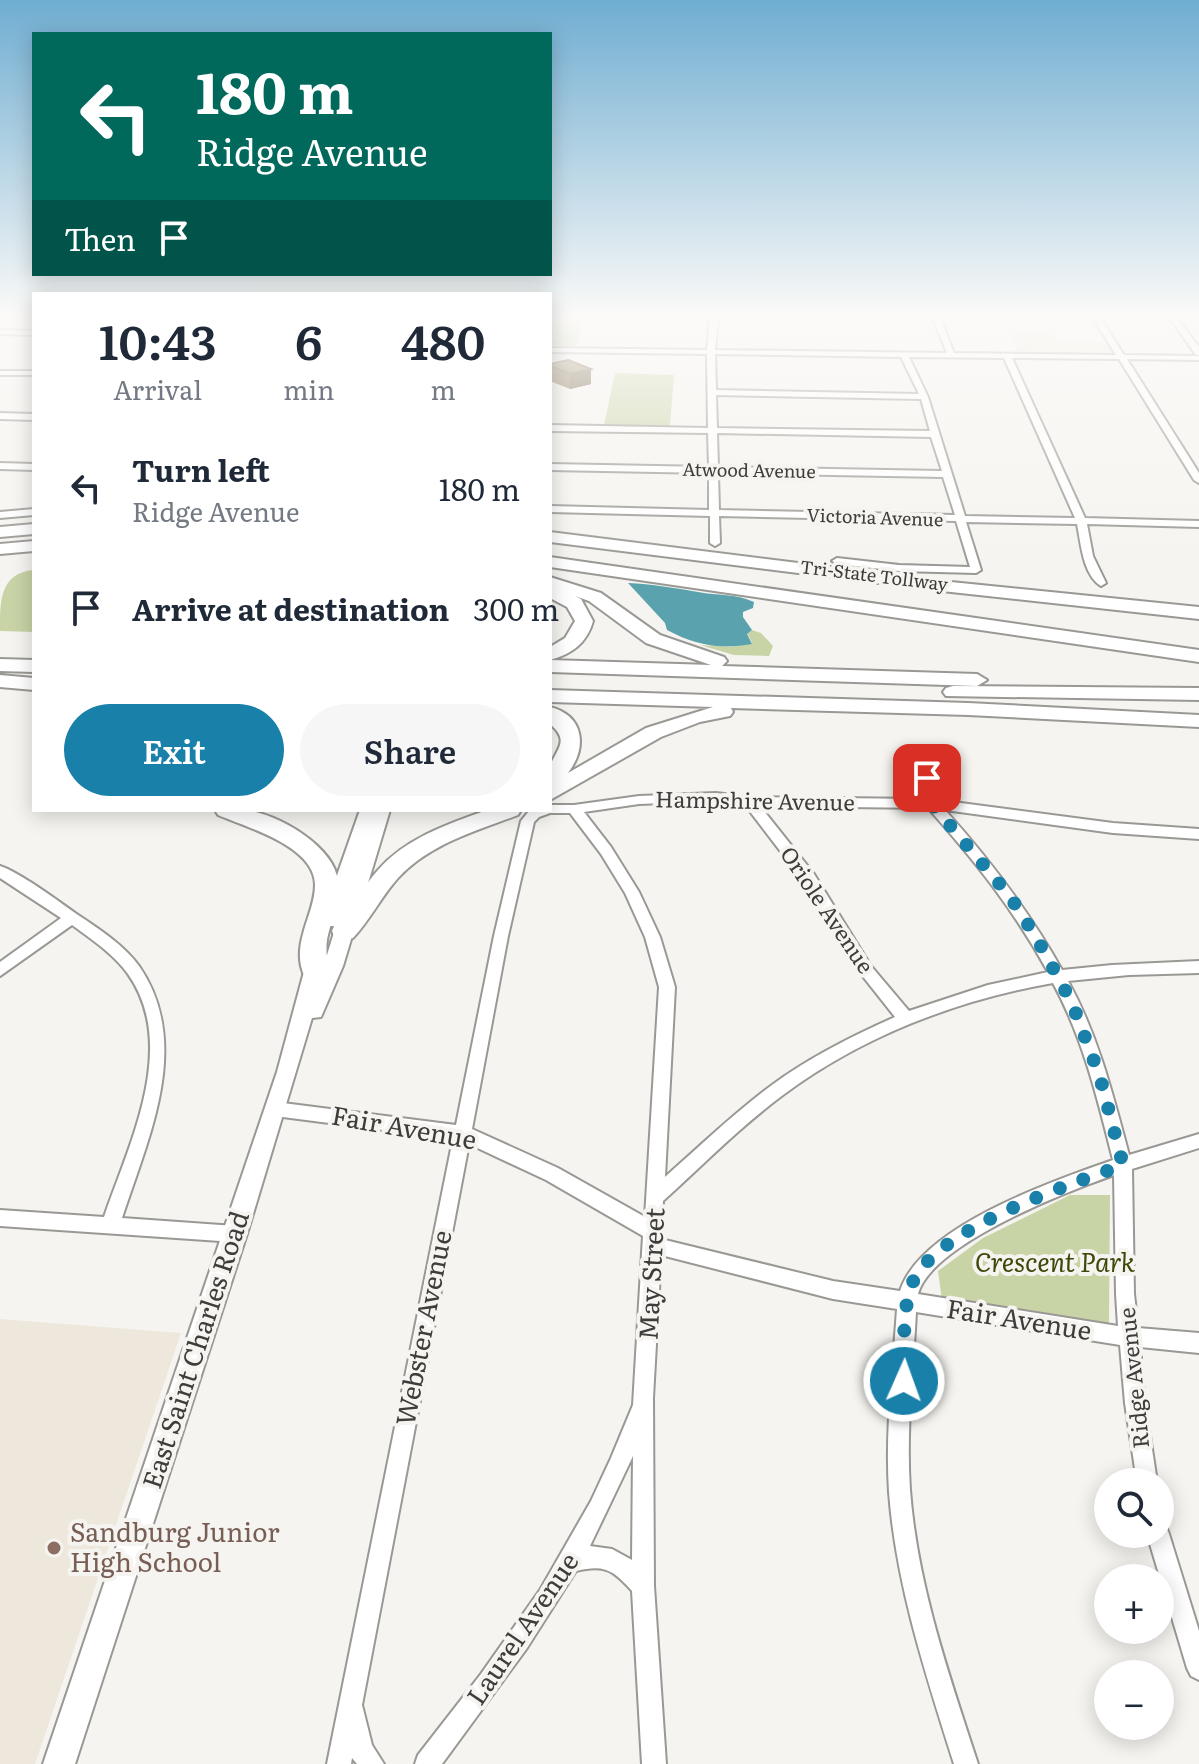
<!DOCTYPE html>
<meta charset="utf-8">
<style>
body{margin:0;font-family:Literata,serif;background:#f6f6f7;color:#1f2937;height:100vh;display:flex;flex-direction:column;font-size:30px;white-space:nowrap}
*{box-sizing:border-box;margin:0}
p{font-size:26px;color:#747a83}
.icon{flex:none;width:44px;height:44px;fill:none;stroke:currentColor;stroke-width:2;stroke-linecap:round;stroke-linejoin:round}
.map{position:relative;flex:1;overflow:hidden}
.sheet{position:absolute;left:32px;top:292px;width:520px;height:520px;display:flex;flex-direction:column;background:#fff;border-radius:0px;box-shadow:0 4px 20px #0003}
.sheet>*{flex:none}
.guide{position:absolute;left:32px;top:32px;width:520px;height:244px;border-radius:0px;box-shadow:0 4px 20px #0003;background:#00695c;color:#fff;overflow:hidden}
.controls{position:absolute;left:1094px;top:1468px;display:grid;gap:16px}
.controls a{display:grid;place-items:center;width:80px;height:80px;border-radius:50%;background:#fff;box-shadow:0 4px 20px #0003;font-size:40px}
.pin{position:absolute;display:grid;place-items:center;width:68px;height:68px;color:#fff;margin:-34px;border-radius:16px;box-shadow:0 4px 12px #0006}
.me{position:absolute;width:88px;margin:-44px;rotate:2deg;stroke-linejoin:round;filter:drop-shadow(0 0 6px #0008)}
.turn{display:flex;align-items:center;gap:28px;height:168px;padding:0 32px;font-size:36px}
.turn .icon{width:104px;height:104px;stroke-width:2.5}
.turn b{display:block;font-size:56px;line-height:68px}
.then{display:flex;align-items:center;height:76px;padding:0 32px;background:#0003;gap:16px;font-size:30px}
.eta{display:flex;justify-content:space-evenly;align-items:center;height:136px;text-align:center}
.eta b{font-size:48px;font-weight:600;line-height:56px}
.button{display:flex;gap:16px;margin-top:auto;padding:16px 32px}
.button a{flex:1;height:92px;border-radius:48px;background:#1980aa;color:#fff;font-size:32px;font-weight:600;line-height:92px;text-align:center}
.button a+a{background:#f6f6f7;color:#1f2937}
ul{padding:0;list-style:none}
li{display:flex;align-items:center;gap:24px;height:120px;padding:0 32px}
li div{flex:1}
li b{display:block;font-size:30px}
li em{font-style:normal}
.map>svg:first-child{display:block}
.built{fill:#eee7dc}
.green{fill:#c8d3a6}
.water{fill:#5aa3ae}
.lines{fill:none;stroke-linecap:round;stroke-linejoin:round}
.minor-casing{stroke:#9a9894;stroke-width:4}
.secondary-casing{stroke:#9a9894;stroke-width:4}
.motorway-casing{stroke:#9a9894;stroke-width:4}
.minor{fill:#fff;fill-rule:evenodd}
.secondary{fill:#fff;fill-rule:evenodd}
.motorway{fill:#fff;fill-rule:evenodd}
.wall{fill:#755d34}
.shaded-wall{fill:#5f4c2b}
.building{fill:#886c3d;stroke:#5f4c2b;stroke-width:2}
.route{stroke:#1980aa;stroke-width:14;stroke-dasharray:0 25.2}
.education-dot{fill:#8d6e63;stroke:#f6f4f0;stroke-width:3}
.labels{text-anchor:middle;stroke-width:8;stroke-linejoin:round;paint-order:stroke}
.far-street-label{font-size:18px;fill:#3d3d3b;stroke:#f6f4f0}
.street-label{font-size:22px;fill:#3d3d3b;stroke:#f6f4f0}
.near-street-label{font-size:26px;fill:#3d3d3b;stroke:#f6f4f0}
.near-park-label{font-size:26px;font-style:italic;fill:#3e4809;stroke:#f6f4f0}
.near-education-label{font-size:26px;fill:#785e54;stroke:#f6f4f0;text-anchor:start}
</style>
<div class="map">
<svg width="1199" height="1764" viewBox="0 0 1199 1764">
<rect width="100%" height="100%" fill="#f6f4f0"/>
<path class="built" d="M1008 330 1051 331 1057 342 1115 343 1123 356 1019 354Z
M0 1319 181 1333 35 1764H0Z"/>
<path class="green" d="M550 318H583L577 346 550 345Z
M615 373 674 375 670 426 604 425Z
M34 570V632L0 631C0 600 0 573 34 570Z
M752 630 761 633 773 646 769 656 734 655 700 645 729 647 752 643 747 633Z
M1070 1195H1110L1109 1323 942 1300 938 1271 983 1238Z"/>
<path class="water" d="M628 583C652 584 675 588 698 592 718 596 735 593 754 602L753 608 743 612V617L752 630 747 634 752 644C720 650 695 645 667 630L665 623Z"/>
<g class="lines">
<defs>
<path id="minor" d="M710 318H718L715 350 947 353 933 318H940L954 353 1116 355 1093 318H1100L1124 355 1199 356V360L1127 359 1199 473V483L1194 480 1119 359 1012 358 1085 518 1199 521V527L1087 524 1093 556 1106 583 1101 586C1083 575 1081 544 1077 524L966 522 981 570 976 573 899 571 837 564 832 561 837 558 899 565 970 567 956 521 719 516 720 543 715 546 710 543V516L550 512V506L709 510V473L550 470V464L709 467 708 433 550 431V425L708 428 707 354 550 352V348L707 350ZM715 354 901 357 919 394 716 390ZM909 357 1004 358 1075 518 965 516 928 397ZM716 395 921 399 930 431 717 428ZM717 433 931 437 942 471 718 467ZM718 473 943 477 955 515 719 510Z
M1170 318H1177L1199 347V355H1196Z
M0 330 34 331V335L0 334Z
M0 371H34V375H0Z
M0 413 34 414V420L0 419Z
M0 463 34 464V470L0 469Z
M34 509V515L0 518V512Z
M921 748 927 752 938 800 1113 823 1199 829V839L1113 833 945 810C990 860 1029 911 1062 970L1112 965 1199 961V973L1129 975 1068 981C1098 1035 1113 1095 1129 1155L1199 1134V1148L1132 1169 1134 1294 1138 1328 1199 1333V1353L1140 1347 1145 1403 1157 1482H1137L1125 1403 1120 1345 916 1312C913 1372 906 1431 910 1490 917 1584 949 1675 978 1764H954C926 1675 896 1585 889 1492 885 1431 893 1370 897 1309L833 1299 661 1255 653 1398 654 1586 666 1764H642L632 1591C613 1570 605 1564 576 1571L527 1648 442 1764H415L418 1755 481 1674 540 1590 591 1501 611 1458 633 1405 643 1236 546 1180 469 1144 362 1705 372 1745 384 1764H357L352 1758 351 1764H327L453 1139 275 1116 269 1114 267 1109 269 1104 275 1102 456 1125 494 936 521 821 529 811 550 810V805H574L639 796 716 793 749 797 925 799 915 752ZM716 801 745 805 804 882 861 974 895 1017C852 1036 810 1057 772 1085 734 1113 700 1146 665 1177L675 987 660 937 639 892 611 847 584 812 639 804ZM760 806 928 808C975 861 1014 910 1048 972L988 985 909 1011 871 966 814 874ZM550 813H570L601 854 625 893 645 937 659 987 645 1217 558 1168 472 1129 508 936 534 822 539 817ZM1053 983C1083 1038 1098 1100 1113 1160 1053 1181 921 1226 900 1291L833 1281 661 1239 663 1201C703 1165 740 1127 783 1095 862 1036 957 1000 1053 983ZM1114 1175 1116 1294 1118 1326 918 1294C931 1244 1068 1191 1114 1175ZM633 1456 632 1560 612 1549 590 1546Z
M0 866C21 873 58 901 78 915 99 929 124 945 139 966 193 1044 148 1138 122 1218L235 1226 241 1228 244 1234 241 1240 235 1242 0 1226V1210L104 1217C129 1144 179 1046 128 974 114 954 91 939 72 925L0 976V962L61 918 0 878Z
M1160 1524 1166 1526 1169 1534 1199 1631V1680L1191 1676 1187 1668 1147 1534H1160Z"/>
<path id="secondary" d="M360 810H390L343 966 321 1017 312 1018 247 1234 75 1764H43L277 1072 308 957 311 952 318 950 327 955 336 926H323L321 921Z"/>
<path id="motorway" d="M34 524V534L0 537V527Z
M550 532 951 582 1199 607V619L951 592 550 542Z
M34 541V551L0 554V544Z
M550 557 1199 650V662L550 567Z
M550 577 601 593 660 635 724 657 727 661 722 666 977 674 987 680 977 686 550 672V660L711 665 646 643 589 601 575 596 581 599 593 621C587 643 572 654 550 660V647L565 638 575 621 567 607 550 598Z
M0 659 34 660V672L0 671Z
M0 675 34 678V690L0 687Z
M953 686 1199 688V700L946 696 943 692 946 688Z
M550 690 968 703 1199 715V727L968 715 731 708 733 712 730 716 700 722 661 737 550 800C550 791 547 774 550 766 557 748 570 741 550 724V707C585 716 587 748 568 773L646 728 713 707 550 702Z
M215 810C225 810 236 809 246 810 278 814 334 846 338 881 341 899 332 918 328 935 324 949 330 965 323 977L314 980 305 977C298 964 299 948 303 934 307 918 315 902 315 885 315 846 248 828 218 815Z
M487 810H521L518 815C476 831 429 844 398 878 381 897 370 920 353 938L344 940 335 938 332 931 335 924C352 908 363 887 378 870 406 838 448 824 487 810Z"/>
</defs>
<use href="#minor" class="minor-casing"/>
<use href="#secondary" class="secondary-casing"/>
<use href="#motorway" class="motorway-casing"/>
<use href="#minor" class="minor"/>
<use href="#secondary" class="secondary"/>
<use href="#motorway" class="motorway"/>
</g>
<path class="wall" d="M550 364 591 369V384L570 389 550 381Z"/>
<path class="shaded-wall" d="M591 369V384L570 389V374Z"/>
<path class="building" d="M568 360 591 369 570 374 550 366V364Z"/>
<linearGradient id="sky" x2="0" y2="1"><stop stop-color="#6fadd1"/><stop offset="0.56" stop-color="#fbfaf8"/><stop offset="1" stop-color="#fbfaf8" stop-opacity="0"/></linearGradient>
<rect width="1199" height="564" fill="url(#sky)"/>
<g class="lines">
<path class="route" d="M904 1381C905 1351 901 1313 912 1284 935 1228 1070 1185 1123 1165L1100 1077 1072 1003 1036 937 1009 895 932 804 927 778"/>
</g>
<circle class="education-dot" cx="54" cy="1548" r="8"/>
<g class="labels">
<g class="far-street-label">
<text transform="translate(749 471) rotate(1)" y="6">Atwood Avenue</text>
<text transform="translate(875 518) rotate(2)" y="6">Victoria Avenue</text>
<text transform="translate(874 576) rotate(7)" y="6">Tri-State Tollway</text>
</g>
<g class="street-label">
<text transform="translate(755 801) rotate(1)" y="8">Hampshire Avenue</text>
<text transform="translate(827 910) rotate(56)" y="8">Oriole Avenue</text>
<text transform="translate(1134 1378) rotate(-96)" y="8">Ridge Avenue</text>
</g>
<g class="near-street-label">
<text transform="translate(404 1128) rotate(10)" y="9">Fair Avenue</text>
<text transform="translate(652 1274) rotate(-87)" y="9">May Street</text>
<text transform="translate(1019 1320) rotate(9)" y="9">Fair Avenue</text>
<text transform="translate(424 1328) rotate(-79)" y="9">Webster Avenue</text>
<text transform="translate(196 1350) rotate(-72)" y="9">East Saint Charles Road</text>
<text transform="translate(523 1629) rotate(-56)" y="9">Laurel Avenue</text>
</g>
<g class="near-park-label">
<text x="1055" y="1272">Crescent Park</text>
</g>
<g class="near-education-label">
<text x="70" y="1542">Sandburg Junior<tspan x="70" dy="30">High School</tspan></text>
</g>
</g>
</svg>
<div class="controls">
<a><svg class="icon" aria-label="search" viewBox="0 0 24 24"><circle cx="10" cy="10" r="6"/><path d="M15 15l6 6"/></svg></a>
<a>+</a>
<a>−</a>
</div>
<div class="pin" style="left:927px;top:778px;background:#d93025"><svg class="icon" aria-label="arrive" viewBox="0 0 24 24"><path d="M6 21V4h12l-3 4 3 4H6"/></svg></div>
<svg class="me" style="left:904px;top:1381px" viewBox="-20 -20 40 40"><circle r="17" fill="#1980aa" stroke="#fff" stroke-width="3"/><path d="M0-11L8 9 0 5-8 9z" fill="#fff"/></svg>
<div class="guide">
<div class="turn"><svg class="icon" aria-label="left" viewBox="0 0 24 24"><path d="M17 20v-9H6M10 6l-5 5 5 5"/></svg><div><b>180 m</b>Ridge Avenue</div></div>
<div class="then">Then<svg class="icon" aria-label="arrive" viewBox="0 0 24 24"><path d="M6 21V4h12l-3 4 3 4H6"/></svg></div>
</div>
<section class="sheet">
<div class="eta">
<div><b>10:43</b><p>Arrival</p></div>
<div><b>6</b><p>min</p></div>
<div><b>480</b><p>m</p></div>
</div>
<ul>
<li><svg class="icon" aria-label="left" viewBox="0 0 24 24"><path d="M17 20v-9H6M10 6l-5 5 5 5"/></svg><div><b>Turn left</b><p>Ridge Avenue</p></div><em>180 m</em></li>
<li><svg class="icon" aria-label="arrive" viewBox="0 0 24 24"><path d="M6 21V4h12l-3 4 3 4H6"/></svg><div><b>Arrive at destination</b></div><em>300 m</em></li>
</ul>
<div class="button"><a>Exit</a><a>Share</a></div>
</section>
</div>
